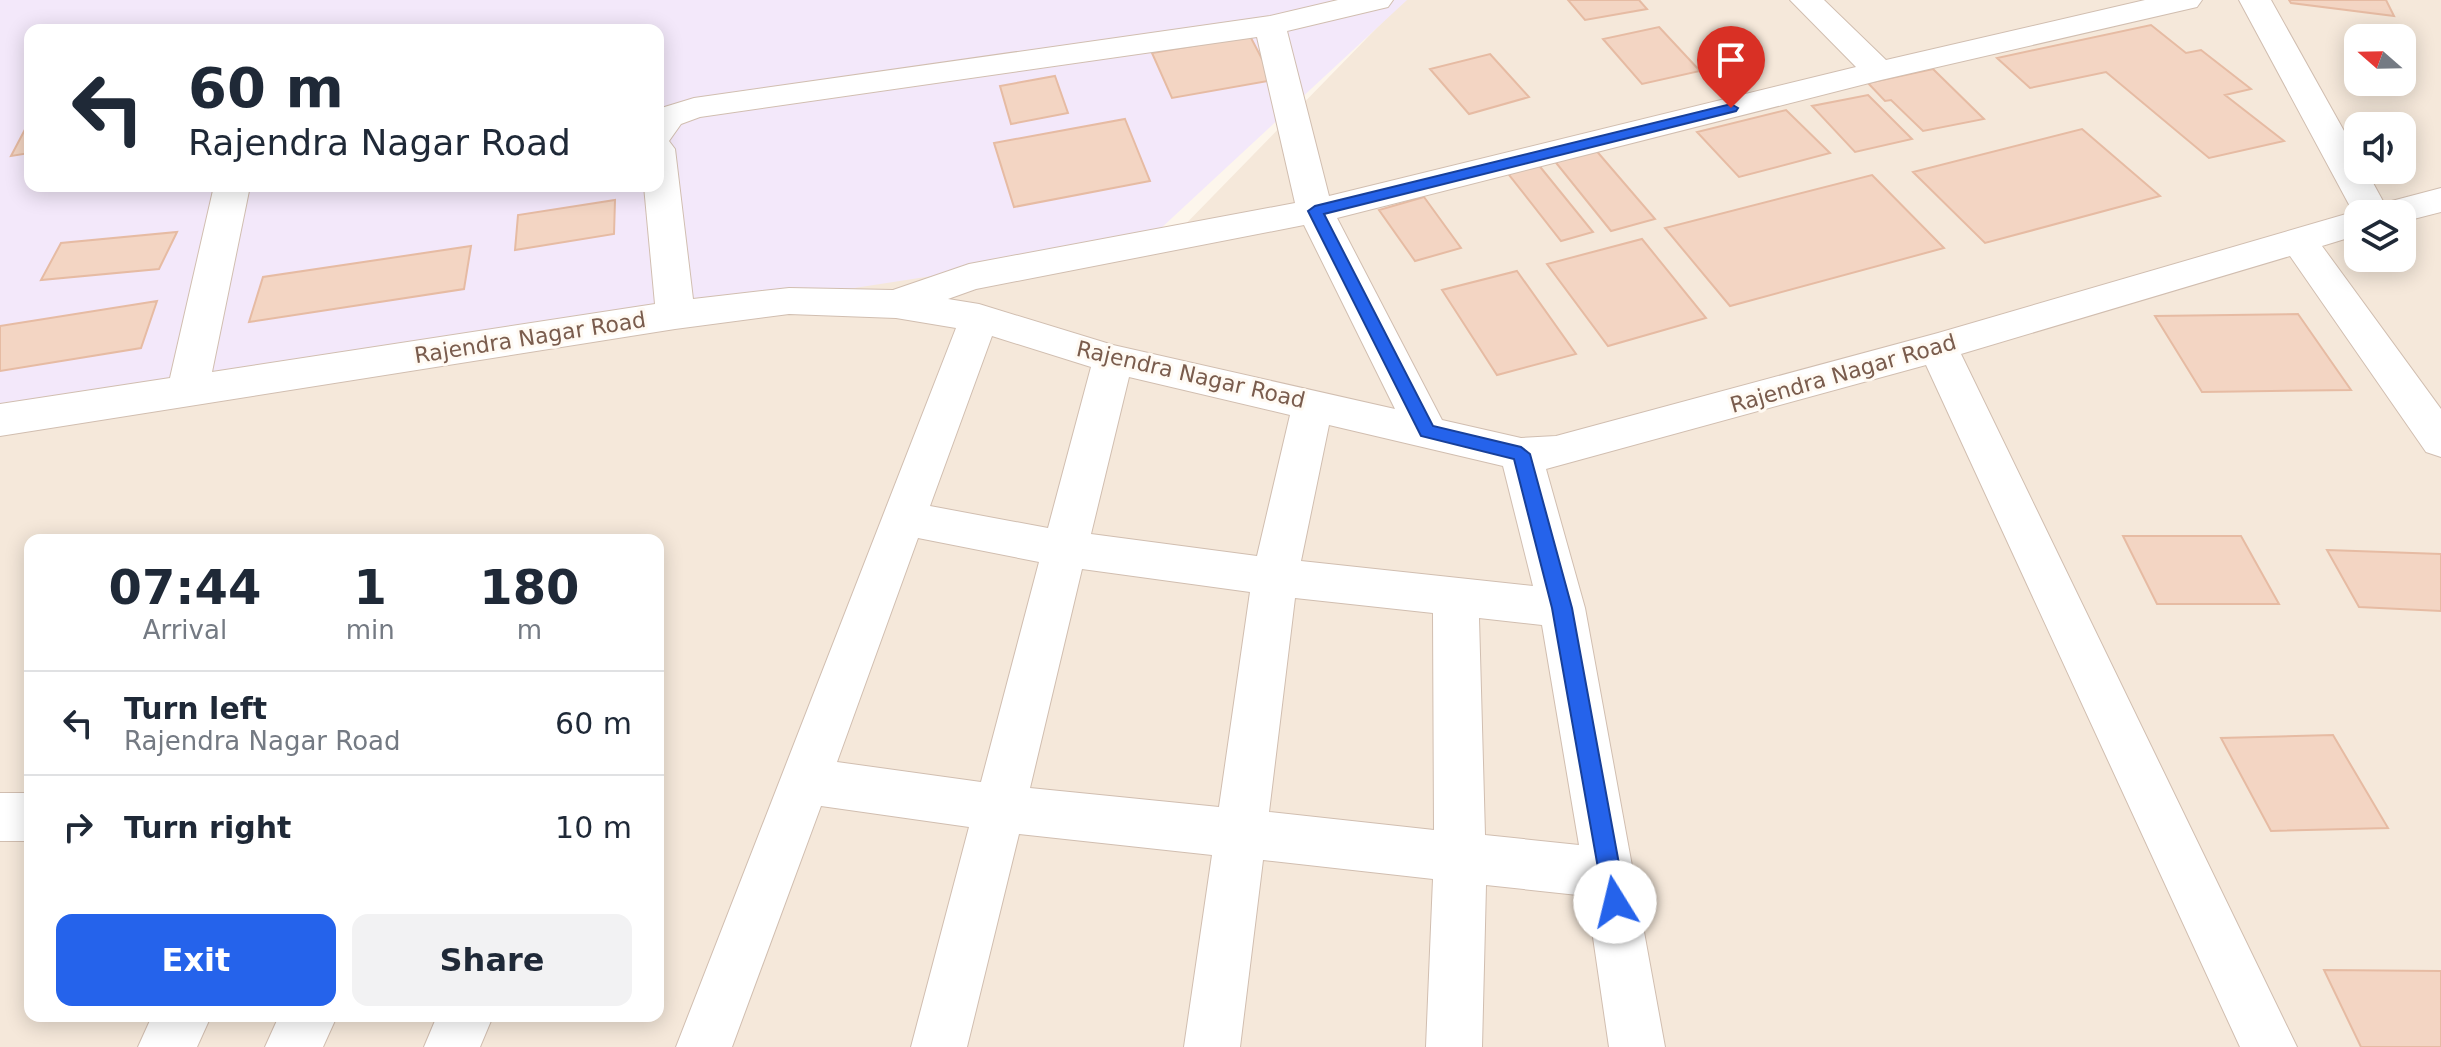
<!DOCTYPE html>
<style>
body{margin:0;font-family:"DejaVu Sans",sans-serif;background:#f2f2f3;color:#1f2937;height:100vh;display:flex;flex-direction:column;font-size:30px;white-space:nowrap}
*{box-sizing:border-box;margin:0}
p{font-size:26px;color:#747a83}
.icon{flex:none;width:44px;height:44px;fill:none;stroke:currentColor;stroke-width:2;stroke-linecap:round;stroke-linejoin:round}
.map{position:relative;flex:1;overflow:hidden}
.drawer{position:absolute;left:24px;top:534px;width:640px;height:488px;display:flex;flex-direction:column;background:#fff;border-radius:16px;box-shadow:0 4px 20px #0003}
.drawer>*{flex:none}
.banner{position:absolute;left:24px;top:24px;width:640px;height:168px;border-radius:16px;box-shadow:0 4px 20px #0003;background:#fff;color:#1f2937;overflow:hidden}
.needle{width:52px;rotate:290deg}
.fabs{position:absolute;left:2344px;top:24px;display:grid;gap:16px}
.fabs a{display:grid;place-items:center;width:72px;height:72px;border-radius:16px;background:#fff;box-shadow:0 4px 20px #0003;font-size:40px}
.pin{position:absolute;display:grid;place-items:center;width:68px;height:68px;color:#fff;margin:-82px -34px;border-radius:50% 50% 50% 0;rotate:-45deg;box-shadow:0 0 8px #0007}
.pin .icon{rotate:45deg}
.me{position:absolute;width:88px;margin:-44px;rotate:351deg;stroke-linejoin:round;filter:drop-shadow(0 0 6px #0008)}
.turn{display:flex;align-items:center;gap:28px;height:168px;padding:0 32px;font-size:36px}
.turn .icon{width:104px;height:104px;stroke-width:2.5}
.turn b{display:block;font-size:56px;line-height:68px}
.eta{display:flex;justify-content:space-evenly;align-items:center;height:136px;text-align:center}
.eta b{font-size:48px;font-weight:800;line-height:56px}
.cta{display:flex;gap:16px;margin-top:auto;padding:16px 32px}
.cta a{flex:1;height:92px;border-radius:16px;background:#2563eb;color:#fff;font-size:32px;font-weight:800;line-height:92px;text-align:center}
.cta a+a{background:#f2f2f3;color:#1f2937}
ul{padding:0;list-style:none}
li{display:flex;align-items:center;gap:24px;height:104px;padding:0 32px;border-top:2px solid #e0e1e3}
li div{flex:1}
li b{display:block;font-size:30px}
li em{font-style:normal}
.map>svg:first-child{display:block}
.residential{fill:#f5e8da;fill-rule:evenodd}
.education{fill:#f3e8fa;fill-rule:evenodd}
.building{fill:#f3d5c3;stroke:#e6bba3;stroke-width:2}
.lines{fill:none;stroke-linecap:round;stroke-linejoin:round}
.minor-casing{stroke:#d1beb0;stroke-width:2}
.minor{fill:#fff;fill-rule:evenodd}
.route{fill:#2563eb;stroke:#184099;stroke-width:2}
.labels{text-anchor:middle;stroke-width:6;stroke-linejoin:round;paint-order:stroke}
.street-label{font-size:22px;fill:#7a5c4d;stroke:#fffaf3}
</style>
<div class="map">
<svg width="2441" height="1047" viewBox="0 0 2441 1047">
<rect width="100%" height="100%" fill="#fdf6ec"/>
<path class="residential" d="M1404 0H2441V1047H0V415L1172 238ZM2358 38H2402V82H2358ZM2358 126H2402V170H2358ZM2358 214H2402V258H2358ZM30 540H658V1016H30Z"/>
<path class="education" d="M0 0H1407L1145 243 0 420ZM30 30H658V186H30Z"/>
<path class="building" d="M1568 0H1639L1647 9 1585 20Z
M2289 0H2386L2394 16 2291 3Z
M2151 25 2186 53 2201 50 2251 89 2225 95 2284 141 2209 158 2106 72 2030 88 1997 58Z
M1659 27 1700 71 1642 84 1603 39Z
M1250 36 1273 80 1172 98 1152 53Z
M1490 54 1529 97 1469 114 1430 69Z
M1933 69 1984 119 1923 131 1891 100 1885 101 1868 83Z
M1055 76 1068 113 1011 124 1000 86Z
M1868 95 1912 139 1855 152 1812 106Z
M1786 110 1830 153 1739 177 1697 132Z
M1125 119 1150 181 1014 207 994 143Z
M30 120V153L11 156Z
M2082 129 2160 196 1985 243 1913 172Z
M1594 148 1655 219 1611 231 1553 159Z
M1537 163 1593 232 1561 241 1506 171Z
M1872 175 1944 248 1730 306 1665 228Z
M1424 197 1461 248 1415 261 1379 210Z
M615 200 614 234 515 250 518 215Z
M177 232 159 269 41 280 61 243Z
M1642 239 1706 318 1608 346 1547 264Z
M471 246 464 289 249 322 263 277Z
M1517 271 1576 354 1497 375 1442 290Z
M157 301 141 348 0 371V326Z
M2298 314 2351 390 2202 392 2155 316Z
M2123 536H2241L2279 604H2157Z
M2327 550 2441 554V611L2359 607Z
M2333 735 2388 828 2271 831 2221 738Z
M2324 970 2441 971V1047H2361Z"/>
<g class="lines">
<defs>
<path id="minor" d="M1338 0H1393L1388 7 1287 31 1329 196 1856 67 1790 0H1824L1886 60 2145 0H2202L2197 7 1881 80 1337 218 1442 420 1521 438 1556 436 1938 333 2353 212 2239 0H2271L2358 156V170H2366L2384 203 2441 188V212L2402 222V214H2358V235L2322 246 2441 409V457L2426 452 2290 256 1961 354 2297 1047H2240L1926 365 1546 469 1585 608 1665 1047H1609L1587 896 1486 885 1482 1047H1426L1433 879 1263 860 1240 1047H1184L1212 855 1019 834 967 1047H911L969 827 821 806 732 1047H676L956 328 896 318 789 314 675 329 0 436V404L170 378 214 186H250L212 372 655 304 644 186H658V109L694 98 1270 16ZM1257 37 1295 203 969 264 893 290 789 288 693 299 675 149 669 141 681 124 700 117ZM1304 225 1395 409 1113 345 979 304 948 299 976 289ZM992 336 1091 367 1048 528 930 506ZM1129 377 1290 415 1257 556 1091 534ZM1329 425 1503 466 1533 586 1301 561ZM918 538 1039 562 981 782 837 762ZM1082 569 1250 592 1219 807 1030 788ZM1295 598 1433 613 1434 830 1269 812ZM1479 618 1542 625 1579 845 1485 835Z
M0 793H30V841H0Z
M152 1016H211L197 1047H138Z
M279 1016H337L323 1047H265Z
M437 1016H493L480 1047H424Z"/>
</defs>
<use href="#minor" class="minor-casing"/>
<use href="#minor" class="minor"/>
</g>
<path class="route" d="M1731 104 1738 108 1736 111 1324 214 1433 426 1521 447 1530 454 1572 608 1626 902 1623 910 1615 913 1607 910 1604 902 1552 608 1514 459 1421 436 1308 211 1315 206Z"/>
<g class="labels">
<g class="street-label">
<text transform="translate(530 337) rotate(-9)" y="8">Rajendra Nagar Road</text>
<text transform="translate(1843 373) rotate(-16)" y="8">Rajendra Nagar Road</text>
<text transform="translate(1191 374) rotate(13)" y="8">Rajendra Nagar Road</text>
</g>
</g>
</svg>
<div class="fabs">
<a><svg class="needle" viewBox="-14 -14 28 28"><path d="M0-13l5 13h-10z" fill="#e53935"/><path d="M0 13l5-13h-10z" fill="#747a83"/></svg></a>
<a><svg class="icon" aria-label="sound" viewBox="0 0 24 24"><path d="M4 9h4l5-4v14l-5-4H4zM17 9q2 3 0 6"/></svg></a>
<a><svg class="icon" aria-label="layers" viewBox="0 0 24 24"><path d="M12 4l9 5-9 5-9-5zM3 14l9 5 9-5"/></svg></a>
</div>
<div class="pin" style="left:1731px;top:108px;background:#d93025"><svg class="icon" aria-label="arrive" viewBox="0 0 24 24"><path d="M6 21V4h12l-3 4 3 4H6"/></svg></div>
<svg class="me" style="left:1615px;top:902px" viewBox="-20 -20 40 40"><circle r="19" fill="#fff"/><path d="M0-13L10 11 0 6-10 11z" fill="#2563eb"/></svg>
<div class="banner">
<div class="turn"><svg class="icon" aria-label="left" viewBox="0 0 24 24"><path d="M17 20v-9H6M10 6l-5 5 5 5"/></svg><div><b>60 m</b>Rajendra Nagar Road</div></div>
</div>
<section class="drawer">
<div class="eta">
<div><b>07:44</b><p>Arrival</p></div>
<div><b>1</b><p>min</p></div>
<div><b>180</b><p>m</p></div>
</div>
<ul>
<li><svg class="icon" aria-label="left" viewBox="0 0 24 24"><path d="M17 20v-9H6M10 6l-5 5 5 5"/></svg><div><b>Turn left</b><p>Rajendra Nagar Road</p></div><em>60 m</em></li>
<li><svg class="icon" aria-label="right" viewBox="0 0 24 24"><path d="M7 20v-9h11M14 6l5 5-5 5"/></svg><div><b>Turn right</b></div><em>10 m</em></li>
</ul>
<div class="cta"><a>Exit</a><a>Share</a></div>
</section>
</div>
